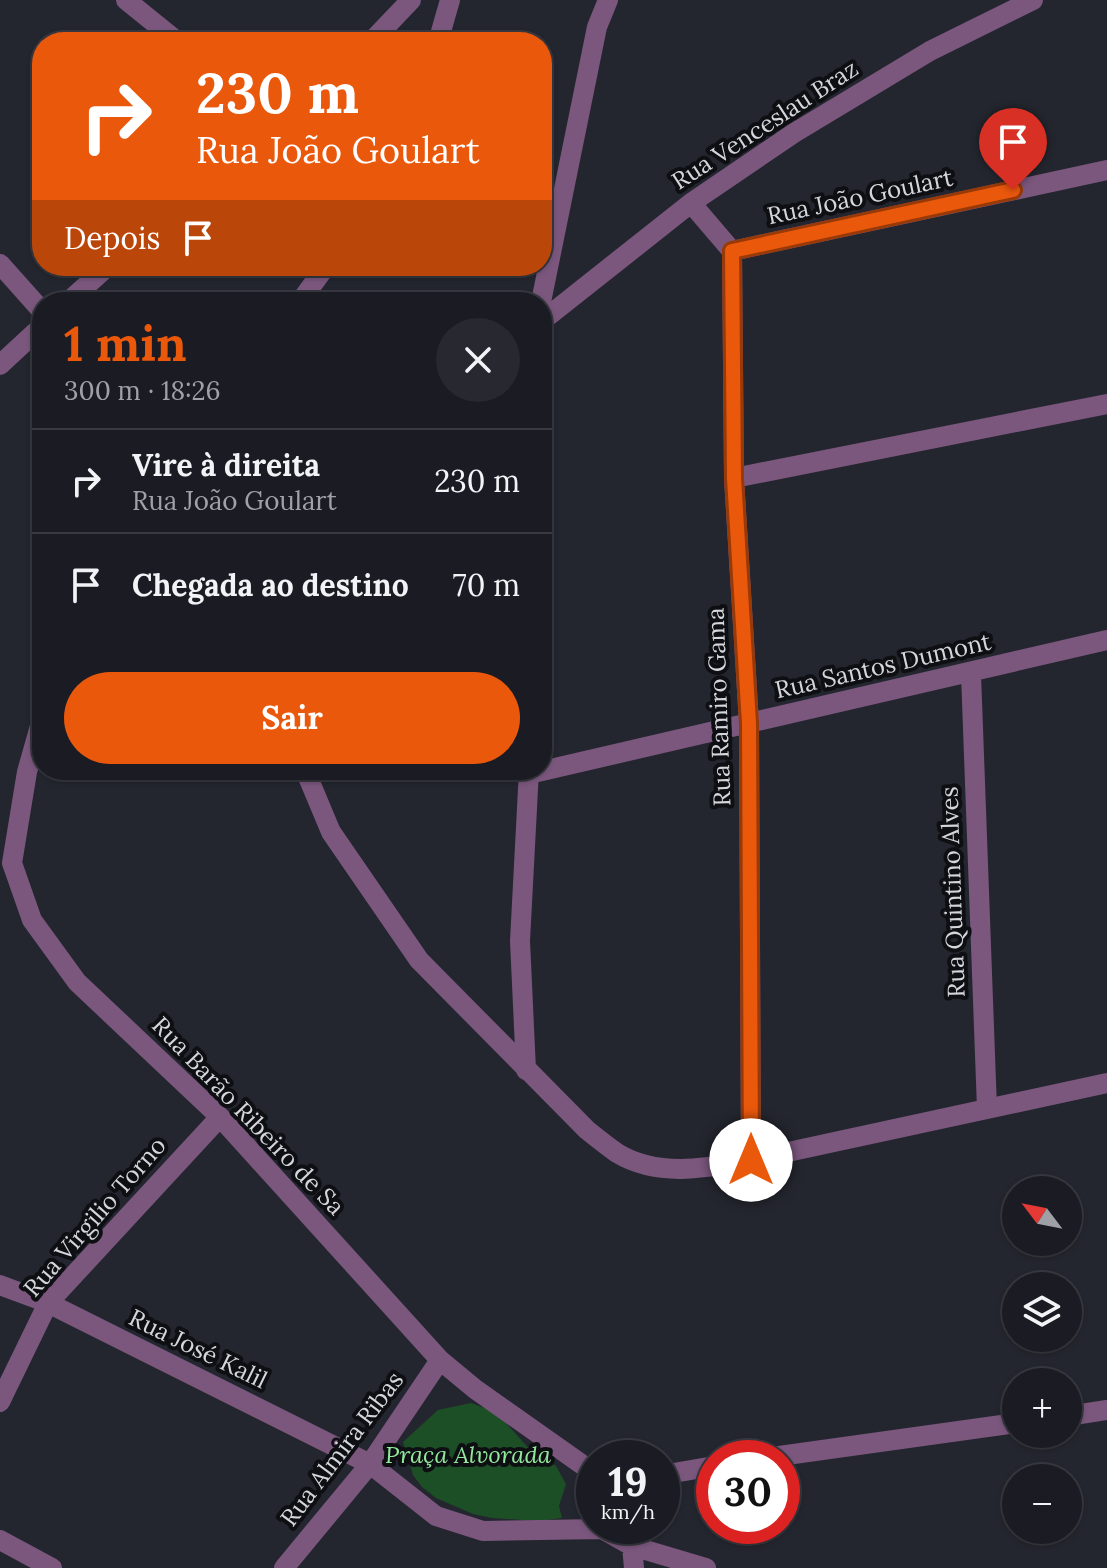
<!DOCTYPE html>
<html lang="pt">
<meta charset="utf-8">
<style>
body{margin:0;font-family:Lora,serif;background:#282930;color:#f1f3f6;height:100vh;display:flex;flex-direction:column;font-size:30px;white-space:nowrap}
*{box-sizing:border-box;margin:0}
p{font-size:26px;color:#a0a1a6}
.icon{flex:none;width:44px;height:44px;fill:none;stroke:currentColor;stroke-width:2;stroke-linecap:round;stroke-linejoin:round}
.map{position:relative;flex:1;overflow:hidden}
.details{position:absolute;left:32px;top:292px;width:520px;height:488px;display:flex;flex-direction:column;background:#1b1c23;border-radius:32px;box-shadow:0 2px 6px #0004,0 0 0 2px #393a41}
.details>*{flex:none}
.banner{position:absolute;left:32px;top:32px;width:520px;height:244px;border-radius:32px;box-shadow:0 2px 6px #0004,0 0 0 2px #393a41;background:#ea580c;color:#fff;overflow:hidden}
.needle{width:52px;rotate:302deg}
.controls{position:absolute;left:1002px;top:1176px;display:grid;gap:16px}
.controls a{display:grid;place-items:center;width:80px;height:80px;border-radius:50%;background:#1b1c23;box-shadow:0 2px 6px #0004,0 0 0 2px #393a41;font-size:40px}
.speed{position:absolute;left:576px;top:1440px;display:flex;gap:16px;font-size:40px;font-weight:700;text-align:center}
.speed>*{display:grid;place-content:center;width:104px;height:104px;border-radius:50%;background:#1b1c23;box-shadow:0 2px 6px #0004,0 0 0 2px #393a41;line-height:1}
.speed small{font-size:20px;font-weight:400}
.speed .limit{border:12px solid #d22;background:#fff;color:#111}
.pin{position:absolute;display:grid;place-items:center;width:68px;height:68px;color:#fff;margin:-82px -34px;border-radius:50% 50% 50% 0;rotate:-45deg;box-shadow:0 0 8px #0007}
.pin .icon{rotate:45deg}
.me{position:absolute;width:88px;margin:-44px;rotate:0deg;stroke-linejoin:round;filter:drop-shadow(0 0 6px #0008)}
.turn{display:flex;align-items:center;gap:28px;height:168px;padding:0 32px;font-size:36px}
.turn .icon{width:104px;height:104px;stroke-width:2.5}
.turn b{display:block;font-size:56px;line-height:68px}
.then{display:flex;align-items:center;height:76px;padding:0 32px;background:#0003;gap:16px;font-size:30px}
.round{display:grid;place-items:center;flex:none;width:84px;height:84px;border-radius:42px;background:#282930}
.summary{display:flex;align-items:center;justify-content:space-between;height:136px;padding:0 32px}
h1{font-size:48px;font-weight:800;line-height:60px;color:#ea580c}
.primary-button{display:flex;gap:16px;margin-top:auto;padding:16px 32px}
.primary-button a{flex:1;height:92px;border-radius:48px;background:#ea580c;color:#fff;font-size:32px;font-weight:800;line-height:92px;text-align:center}
ul{padding:0;list-style:none}
li{display:flex;align-items:center;gap:24px;height:104px;padding:0 32px;border-top:2px solid #393a41}
li div{flex:1}
li b{display:block;font-size:30px}
li em{font-style:normal}
.map>svg:first-child{display:block}
.green{fill:#1d4f26}
.lines{fill:none;stroke-linecap:round;stroke-linejoin:round}
.minor{stroke:#7b577e;stroke-width:20}
.route-casing{stroke:#983908;stroke-width:20}
.route{stroke:#ea580c;stroke-width:14}
.labels{text-anchor:middle;stroke-width:8;stroke-linejoin:round;paint-order:stroke}
.street-label{font-size:24px;fill:#d4d6dc;stroke:#0e0f13}
.park-label{font-size:24px;font-style:italic;fill:#92e89c;stroke:#0e0f13}
</style>
<div class="map">
<svg width="1107" height="1568" viewBox="0 0 1107 1568">
<rect width="100%" height="100%" fill="#24262f"/>
<path class="green" d="M471 1403 496 1412 532 1452 556 1466 566 1484 559 1506 562 1518 539 1521 492 1518 473 1514 436 1498 422 1487 413 1475 403 1442 438 1410Z"/>
<g class="lines">
<path class="minor" d="M126 0 178 42
M371 42 411 0
M438 42 450 0
M691 203 732 251 1107 170
M732 251 734 478 749 723 751 1160
M0 264 42 311
M68 302 108 266
M300 302 326 266
M541 302 597 27 608 0
M542 321 691 203 794 133 930 51 1033 0
M0 365 42 326
M734 478 1107 404
M971 674 987 1109
M42 719 27 772 12 863 32 920 77 982 220 1117 440 1360 475 1389 594 1473
M305 770 331 832 419 960 587 1130C597 1138 607 1146 617 1153 658 1178 707 1168 751 1160L1107 1083
M529 774 1107 640
M526 1070 520 941 529 770
M0 1285 48 1303 370 1464 436 1516 483 1531 602 1529
M0 1402 48 1303 220 1117
M1068 1416 1107 1410
M765 1458 1016 1423
M662 1475 714 1466
M602 1529 632 1546 706 1568
M0 1540 52 1568
M632 1546 634 1568
M284 1568 370 1464 440 1360"/>
</g>
<g class="lines">
<defs>
<path id="route" d="M751 1160 749 723 734 478 732 251 1013 190"/>
</defs>
<use href="#route" class="route-casing"/>
<use href="#route" class="route"/>
</g>
<g class="labels">
<g class="street-label">
<text transform="translate(765 125) rotate(-33)" y="8">Rua Venceslau Braz</text>
<text transform="translate(860 197) rotate(-12)" y="8">Rua João Goulart</text>
<text transform="translate(883 666) rotate(-13)" y="8">Rua Santos Dumont</text>
<text transform="translate(719 707) rotate(-92)" y="8">Rua Ramiro Gama</text>
<text transform="translate(953 892) rotate(-92)" y="8">Rua Quintino Alves</text>
<text transform="translate(248 1116) rotate(46)" y="8">Rua Barão Ribeiro de Sa</text>
<text transform="translate(95 1217) rotate(-49)" y="8">Rua Virgilio Torno</text>
<text transform="translate(198 1349) rotate(26)" y="8">Rua José Kalil</text>
<text transform="translate(342 1449) rotate(-53)" y="8">Rua Almira Ribas</text>
</g>
<g class="park-label">
<text x="468" y="1463">Praça Alvorada</text>
</g>
</g>
</svg>
<div class="controls">
<a><svg class="needle" viewBox="-14 -14 28 28"><path d="M0-13l5 13h-10z" fill="#e53935"/><path d="M0 13l5-13h-10z" fill="#a0a1a6"/></svg></a>
<a><svg class="icon" aria-label="layers" viewBox="0 0 24 24"><path d="M12 4l9 5-9 5-9-5zM3 14l9 5 9-5"/></svg></a>
<a>+</a>
<a>−</a>
</div>
<div class="speed"><div>19<small>km/h</small></div><div class="limit">30</div></div>
<div class="pin" style="left:1013px;top:190px;background:#d93025"><svg class="icon" aria-label="arrive" viewBox="0 0 24 24"><path d="M6 21V4h12l-3 4 3 4H6"/></svg></div>
<svg class="me" style="left:751px;top:1160px" viewBox="-20 -20 40 40"><circle r="19" fill="#fff"/><path d="M0-13L10 11 0 6-10 11z" fill="#ea580c"/></svg>
<div class="banner">
<div class="turn"><svg class="icon" aria-label="right" viewBox="0 0 24 24"><path d="M7 20v-9h11M14 6l5 5-5 5"/></svg><div><b>230 m</b>Rua João Goulart</div></div>
<div class="then">Depois<svg class="icon" aria-label="arrive" viewBox="0 0 24 24"><path d="M6 21V4h12l-3 4 3 4H6"/></svg></div>
</div>
<section class="details">
<div class="summary"><div><h1>1 min</h1><p>300 m · 18:26</p></div><a class="round"><svg class="icon" aria-label="close" viewBox="0 0 24 24"><path d="M6 6l12 12M18 6L6 18"/></svg></a></div>
<ul>
<li><svg class="icon" aria-label="right" viewBox="0 0 24 24"><path d="M7 20v-9h11M14 6l5 5-5 5"/></svg><div><b>Vire à direita</b><p>Rua João Goulart</p></div><em>230 m</em></li>
<li><svg class="icon" aria-label="arrive" viewBox="0 0 24 24"><path d="M6 21V4h12l-3 4 3 4H6"/></svg><div><b>Chegada ao destino</b></div><em>70 m</em></li>
</ul>
<div class="primary-button"><a>Sair</a></div>
</section>
</div>
